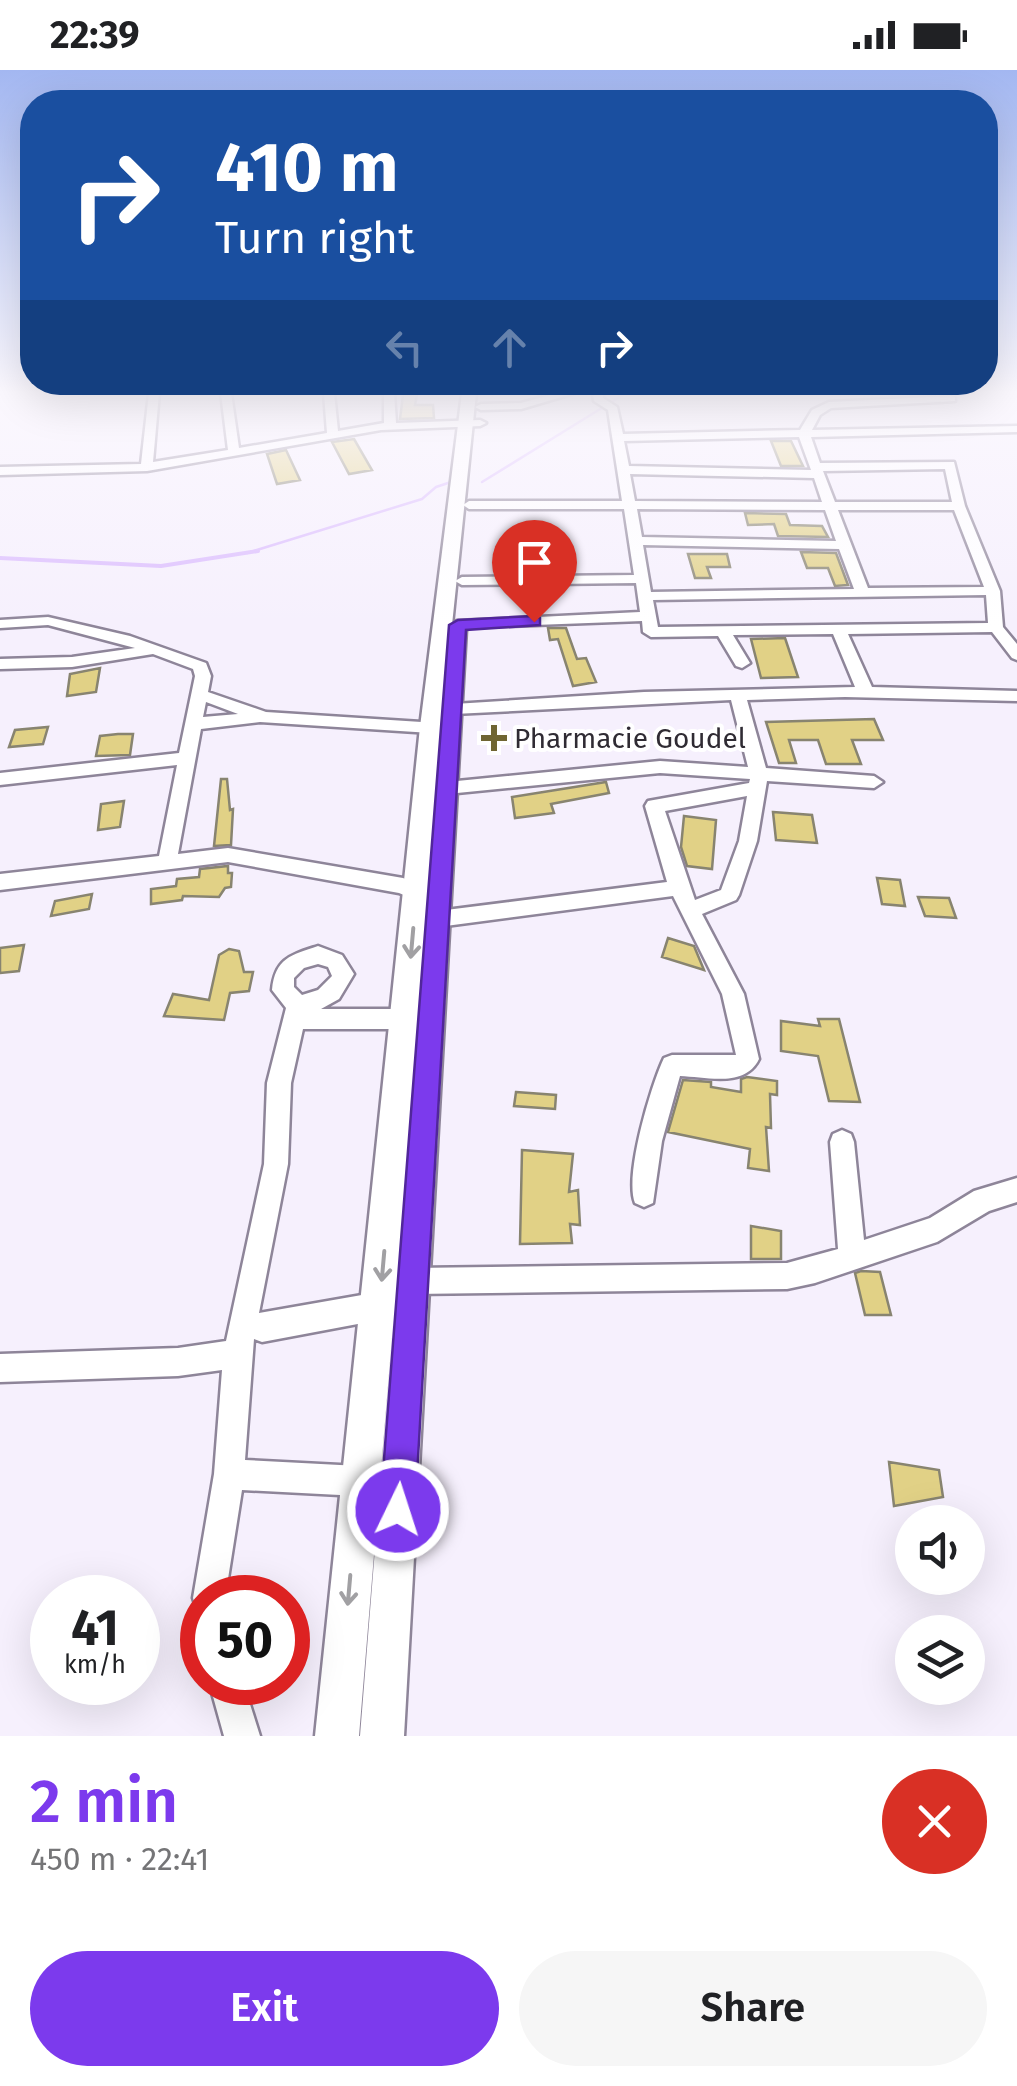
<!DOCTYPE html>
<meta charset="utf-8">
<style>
body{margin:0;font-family:"Fira Sans",sans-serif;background:#f6f6f6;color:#202124;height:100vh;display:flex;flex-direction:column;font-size:38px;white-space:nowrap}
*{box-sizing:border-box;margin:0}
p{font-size:32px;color:#757577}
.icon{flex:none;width:55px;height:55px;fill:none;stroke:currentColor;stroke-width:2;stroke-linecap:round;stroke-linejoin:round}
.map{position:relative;height:1666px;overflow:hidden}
.details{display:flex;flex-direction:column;background:#fff;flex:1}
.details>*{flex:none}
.banner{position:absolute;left:20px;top:20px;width:978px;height:305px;border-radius:40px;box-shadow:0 10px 40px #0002;background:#1a4fa0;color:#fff;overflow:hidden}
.fabs{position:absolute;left:895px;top:1435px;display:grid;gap:20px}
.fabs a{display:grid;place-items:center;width:90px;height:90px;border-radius:50%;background:#fff;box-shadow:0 10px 40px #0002;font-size:50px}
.speed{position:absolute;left:30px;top:1505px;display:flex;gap:20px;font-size:50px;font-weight:700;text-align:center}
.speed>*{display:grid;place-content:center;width:130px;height:130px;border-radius:50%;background:#fff;box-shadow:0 10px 40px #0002;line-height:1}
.speed small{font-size:25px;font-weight:400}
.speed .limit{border:15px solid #d22;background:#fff;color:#111}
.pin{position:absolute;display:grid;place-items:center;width:85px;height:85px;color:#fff;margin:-102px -42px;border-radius:50% 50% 50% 0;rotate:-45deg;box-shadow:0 0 10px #0007}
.pin .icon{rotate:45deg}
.me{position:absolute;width:110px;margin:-55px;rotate:4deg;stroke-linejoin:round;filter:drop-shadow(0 0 8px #0008)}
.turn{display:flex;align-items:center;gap:35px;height:210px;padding:0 30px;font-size:45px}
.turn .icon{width:130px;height:130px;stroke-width:2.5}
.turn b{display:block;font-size:70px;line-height:85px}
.lanes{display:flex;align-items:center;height:95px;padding:0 30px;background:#0003;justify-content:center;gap:50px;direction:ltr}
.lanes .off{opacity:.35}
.round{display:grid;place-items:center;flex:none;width:105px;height:105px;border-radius:52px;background:#f6f6f6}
.summary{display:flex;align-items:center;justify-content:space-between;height:170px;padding:0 30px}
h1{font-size:60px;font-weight:600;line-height:75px;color:#7c3aed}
.cta{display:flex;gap:20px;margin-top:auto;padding:20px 30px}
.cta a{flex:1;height:115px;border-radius:60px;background:#7c3aed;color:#fff;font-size:40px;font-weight:600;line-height:115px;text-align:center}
.cta a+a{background:#f6f6f6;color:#202124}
.status{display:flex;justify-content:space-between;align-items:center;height:70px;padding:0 50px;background:#fff;direction:ltr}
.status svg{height:28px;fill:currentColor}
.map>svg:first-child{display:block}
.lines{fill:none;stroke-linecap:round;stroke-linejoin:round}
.stream-far1{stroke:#dbbcfe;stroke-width:2.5}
.stream{stroke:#dbbcfe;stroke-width:4}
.building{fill:#e1d186;stroke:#888470;stroke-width:2.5}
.minor-casing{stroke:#8e8599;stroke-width:5}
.major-casing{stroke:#8e8599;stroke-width:5}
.minor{fill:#fff;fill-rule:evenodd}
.major{fill:#fff;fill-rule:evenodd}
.oneway{stroke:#a1a0a3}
.route{fill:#7c3aed;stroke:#51269a;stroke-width:2.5}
.poi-dot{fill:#6f6532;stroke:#fff;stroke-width:4}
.labels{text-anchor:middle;stroke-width:8;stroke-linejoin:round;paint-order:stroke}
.poi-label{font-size:28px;fill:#2f2b33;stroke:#fff;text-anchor:start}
</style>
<div class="status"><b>22:39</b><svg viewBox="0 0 49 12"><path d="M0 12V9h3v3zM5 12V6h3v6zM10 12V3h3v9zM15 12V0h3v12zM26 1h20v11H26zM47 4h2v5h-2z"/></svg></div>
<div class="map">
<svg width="1017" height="1666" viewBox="0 0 1017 1666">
<rect width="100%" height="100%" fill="#f6f0fd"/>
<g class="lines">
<path class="stream-far1" d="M482 412 626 323
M247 483 422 429 436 417 451 412"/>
<path class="stream" d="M0 488 161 496 258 481"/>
</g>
<path class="building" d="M403 325H417L415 335H433L434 348 400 349Z
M354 369 372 400 349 404 332 372Z
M771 371H791L803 396H781Z
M286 380 300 410 277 414 267 384Z
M745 443 786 444 790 455 822 456 828 467 778 466 774 454 748 455Z
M801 482 836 483 848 515 835 516 828 498H807Z
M688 484H727L730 497H707L711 508H695Z
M548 558H566L577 589 586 588 596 612 573 616 558 569 550 570Z
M785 568 798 607 761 608 751 569Z
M100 598 96 622 67 626 70 604Z
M874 649 883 670H852L861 694H826L818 670H789L796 693H779L766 652Z
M48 657 43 674 9 677 15 660Z
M118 664H133L130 685 96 686 100 666Z
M221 709H227L230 740 233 739 231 775 214 776Z
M606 712 609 723 551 734 554 743 515 748 512 727Z
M124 731 120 757 98 760 101 734Z
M773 742 812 745 817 773 776 770Z
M684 746 716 750 712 799 687 796 681 777Z
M228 796V803H232L231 817 225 818 219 827 183 826 182 830 151 834V819L176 816 177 809 199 807 200 799Z
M877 808 900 810 905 836 882 834Z
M92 824 89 839 51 846 55 831Z
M918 827 949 828 956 848 925 846Z
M668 868 694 876 704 900 662 887Z
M24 875 19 901 0 903V878Z
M229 879 239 881 244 902H253L249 921 230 923 224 950 164 946 173 924 209 930 219 885Z
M818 949H839L860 1032 829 1031 818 986 781 981V951L820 956Z
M747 1007 777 1011V1025L770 1024 771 1058 766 1057 769 1101 748 1098 750 1079 668 1062 683 1010 711 1012V1017L741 1022V1009Z
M516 1022 556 1025 555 1039 514 1036Z
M522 1080 573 1084 569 1122 578 1120 580 1155 570 1154 572 1173 520 1174Z
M751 1156 781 1161V1189H751Z
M861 1201 880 1202 891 1245H865L855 1203Z
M889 1392 939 1400 943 1427 894 1436Z"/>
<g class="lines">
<defs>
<path id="minor" d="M149 323H159L153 392 228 380 221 323H231L239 378 327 363 324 323H334L338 361 384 353V323H394L396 353 480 350 486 353 480 356 381 360 147 401 0 405V397L141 394Z
M557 323H575L521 339 481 340 475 337 481 334 521 333Z
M593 323H603V328L617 337 623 364 800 360 812 340 829 332 951 326 955 327V331L831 338 820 345 812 360 1017 356V362L811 367 820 393 954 392 965 436 1000 521 1003 557 1017 574V590L1012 588 992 562 848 564 872 617 1017 621V631L845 627 747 630 766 698 874 706 883 712 874 718 767 711 757 771 739 825 736 830 702 844 744 924 759 989C745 1018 707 1007 680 1006L662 1071 653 1133 644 1137 635 1133C624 1106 651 1015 664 988L672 985H736L722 924 673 826 438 857 431 855 428 849 431 843 438 841 667 812 645 736 648 731 749 713 750 709 660 703 447 724 438 718 447 712 660 691 748 697 731 630 454 644 446 639 454 634 644 622 855 617 833 564 733 565 750 593 742 598 736 596 718 566 651 567 643 562 642 551 452 558 450 555 457 551 640 542 636 513 462 515 455 511 462 507 634 505 624 439H469L463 435 469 431H622L608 340 594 331ZM799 367 811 400 629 396 624 371ZM945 399 952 432H835L823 401ZM630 404 814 408 822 432 635 431ZM637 439 825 440 836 471 642 467ZM838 440H954L984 517 868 518ZM643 475 839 479 854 519 651 522ZM986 525 988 553 658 557 653 530ZM747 726 739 771 721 820 695 830 665 741Z
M48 547 130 566 206 593 211 606 208 622 266 642 437 653 439 657 431 663 260 652 201 659 178 784 228 778 403 808 423 817 426 822 423 827 416 830 399 823 228 792 0 820V804L159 786 177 695 0 715V703L179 683 195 606 193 599 153 584 72 597 0 599V589L72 587 135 578 48 555 0 558V550ZM206 632 238 644 203 647Z
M318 876 342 885 354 904 339 929 321 939H405L413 942 416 949 413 956 405 959H303L291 1013 288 1094 259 1243 379 1222 389 1226 393 1236 389 1246 379 1250 262 1272 254 1269 245 1390 359 1396 370 1400 374 1411 370 1422 359 1426 242 1420 225 1528H202V1542L197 1540 193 1528 214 1404 222 1300 178 1306 0 1312V1284L178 1278 226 1271 264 1094 267 1013 286 938 272 920C275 888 291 885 318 876ZM318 894 328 897 332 906 318 920 302 925 294 917V908L304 898Z
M842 1060 851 1064 854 1072 864 1170 930 1148 974 1121 1017 1108V1132L989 1141 937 1172 815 1213 787 1219 413 1224 404 1220 400 1211 404 1202 413 1198 787 1193 838 1179 830 1072 833 1064Z
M209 1612H243L260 1666H224Z"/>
<path id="major" d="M462 323H476L452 555H464L466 559 404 1666H360L394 1243 359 1666H315L420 657Z"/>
</defs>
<use href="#minor" class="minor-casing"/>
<use href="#major" class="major-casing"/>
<use href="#minor" class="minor"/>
<use href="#major" class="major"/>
</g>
<defs><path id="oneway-shaft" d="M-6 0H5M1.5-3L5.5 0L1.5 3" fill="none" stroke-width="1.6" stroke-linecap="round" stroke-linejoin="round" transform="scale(2.5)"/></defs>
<g class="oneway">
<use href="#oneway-shaft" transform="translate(412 873) rotate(95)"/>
<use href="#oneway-shaft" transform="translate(383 1196) rotate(95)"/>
<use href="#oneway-shaft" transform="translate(349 1520) rotate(95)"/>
</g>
<linearGradient id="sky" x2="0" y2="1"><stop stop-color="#a3b7f1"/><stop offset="0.58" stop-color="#fbf8fe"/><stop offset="1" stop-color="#fbf8fe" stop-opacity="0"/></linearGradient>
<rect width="1017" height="556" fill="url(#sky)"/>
<path class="route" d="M534 546 540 548V555L466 560 415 1440 410 1452 398 1457 385 1452 380 1440 449 555 458 550Z"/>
<path class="poi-dot" d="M489 653h10v10h10v10h-10v10h-10v-10h-10v-10h10z"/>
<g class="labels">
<g class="poi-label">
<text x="514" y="678">Pharmacie Goudel</text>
</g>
</g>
</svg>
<div class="fabs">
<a><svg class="icon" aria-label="sound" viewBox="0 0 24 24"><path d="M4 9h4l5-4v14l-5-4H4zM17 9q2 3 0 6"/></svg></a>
<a><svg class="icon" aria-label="layers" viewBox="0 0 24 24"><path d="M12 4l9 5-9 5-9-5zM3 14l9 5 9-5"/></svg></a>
</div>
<div class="speed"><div>41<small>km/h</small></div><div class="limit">50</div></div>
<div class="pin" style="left:534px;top:552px;background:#d93025"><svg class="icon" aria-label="arrive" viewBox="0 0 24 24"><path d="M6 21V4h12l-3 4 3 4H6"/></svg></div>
<svg class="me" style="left:398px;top:1440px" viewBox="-20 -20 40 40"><circle r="17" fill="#7c3aed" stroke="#fff" stroke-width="3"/><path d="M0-11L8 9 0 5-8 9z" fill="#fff"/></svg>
<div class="banner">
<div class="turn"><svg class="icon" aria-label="right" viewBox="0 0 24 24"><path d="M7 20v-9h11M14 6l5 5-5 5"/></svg><div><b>410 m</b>Turn right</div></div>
<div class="lanes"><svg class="icon off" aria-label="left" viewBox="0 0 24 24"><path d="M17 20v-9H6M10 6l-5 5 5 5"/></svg><svg class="icon off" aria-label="ahead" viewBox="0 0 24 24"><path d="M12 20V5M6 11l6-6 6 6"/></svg><svg class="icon" aria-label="right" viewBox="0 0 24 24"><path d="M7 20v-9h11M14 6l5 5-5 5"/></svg></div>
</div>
</div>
<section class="details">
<div class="summary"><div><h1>2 min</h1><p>450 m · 22:41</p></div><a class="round" style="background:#d93025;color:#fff"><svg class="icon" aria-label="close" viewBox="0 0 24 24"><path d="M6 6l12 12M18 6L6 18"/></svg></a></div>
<div class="cta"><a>Exit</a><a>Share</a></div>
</section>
